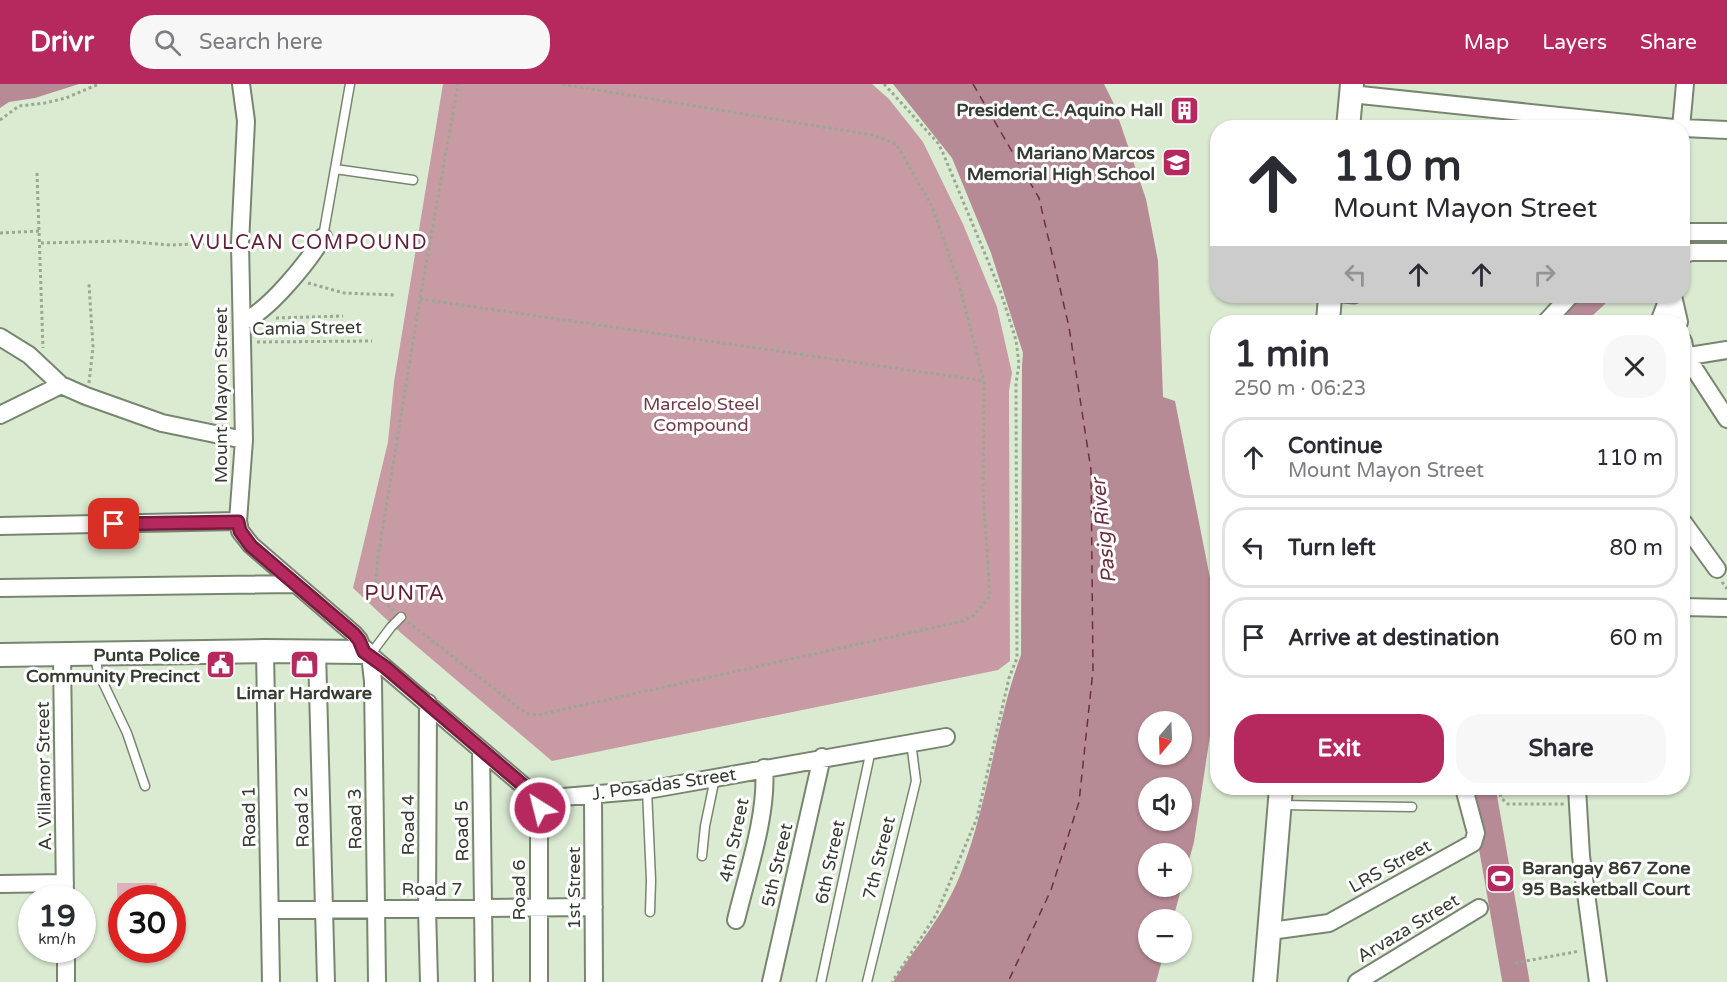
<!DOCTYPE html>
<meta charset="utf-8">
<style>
body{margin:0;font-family:"Varela Round",sans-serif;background:#f7f7f7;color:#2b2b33;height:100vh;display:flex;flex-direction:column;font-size:22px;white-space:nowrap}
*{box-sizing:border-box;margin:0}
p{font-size:20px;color:#7c7c81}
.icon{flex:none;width:33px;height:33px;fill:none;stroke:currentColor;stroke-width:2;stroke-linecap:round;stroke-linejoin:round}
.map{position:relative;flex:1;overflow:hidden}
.side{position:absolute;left:1210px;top:231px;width:480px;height:480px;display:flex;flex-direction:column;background:#fff;border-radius:24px;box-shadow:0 2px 4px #0004}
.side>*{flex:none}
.banner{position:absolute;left:1210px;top:36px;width:480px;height:183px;border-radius:24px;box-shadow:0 2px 4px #0004;background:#fff;color:#2b2b33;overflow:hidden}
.needle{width:39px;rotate:199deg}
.buttons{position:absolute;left:1138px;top:627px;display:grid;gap:12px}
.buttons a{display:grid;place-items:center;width:54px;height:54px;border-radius:50%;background:#fff;box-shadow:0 2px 4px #0004;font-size:30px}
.speed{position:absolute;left:18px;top:801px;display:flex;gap:12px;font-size:30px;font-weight:700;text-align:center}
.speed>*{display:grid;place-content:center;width:78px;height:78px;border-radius:50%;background:#fff;box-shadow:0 2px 4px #0004;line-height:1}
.speed small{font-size:15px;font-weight:400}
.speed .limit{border:9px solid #d22;background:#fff;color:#111}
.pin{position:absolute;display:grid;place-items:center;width:51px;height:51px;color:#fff;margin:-26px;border-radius:12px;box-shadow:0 3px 9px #0006}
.me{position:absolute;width:66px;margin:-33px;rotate:324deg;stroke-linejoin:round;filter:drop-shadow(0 0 4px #0008)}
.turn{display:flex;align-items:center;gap:21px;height:126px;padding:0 24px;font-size:27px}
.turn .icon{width:78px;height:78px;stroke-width:2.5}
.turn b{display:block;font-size:42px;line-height:51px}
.lanes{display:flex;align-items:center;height:57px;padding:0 24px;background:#0003;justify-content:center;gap:30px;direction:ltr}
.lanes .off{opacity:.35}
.round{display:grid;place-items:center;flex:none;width:63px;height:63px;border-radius:24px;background:#f7f7f7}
.headline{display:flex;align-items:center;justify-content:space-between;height:102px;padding:0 24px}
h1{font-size:36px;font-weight:700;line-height:45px}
.button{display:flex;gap:12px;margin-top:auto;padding:12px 24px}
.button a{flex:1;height:69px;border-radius:24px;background:#b6295e;color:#fff;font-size:24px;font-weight:700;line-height:69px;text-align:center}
.button a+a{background:#f7f7f7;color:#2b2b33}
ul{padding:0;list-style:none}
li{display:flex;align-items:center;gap:18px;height:81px;margin:0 12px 9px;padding:0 12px;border:3px solid #e1e1e2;border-radius:24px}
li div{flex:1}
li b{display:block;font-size:22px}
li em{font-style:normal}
header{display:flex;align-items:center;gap:36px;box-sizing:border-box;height:84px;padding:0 30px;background:#b6295e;color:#fff}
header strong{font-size:28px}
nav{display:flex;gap:33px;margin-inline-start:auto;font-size:21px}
.search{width:420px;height:54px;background:#f7f7f7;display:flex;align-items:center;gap:15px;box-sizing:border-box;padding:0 21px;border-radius:24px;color:#7c7c81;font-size:22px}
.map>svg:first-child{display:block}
.green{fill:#deb1bb}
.forest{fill:#c89aa4}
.water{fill:#b78b95;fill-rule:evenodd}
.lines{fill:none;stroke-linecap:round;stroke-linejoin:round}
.river{stroke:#b78b95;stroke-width:27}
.ferry{stroke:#6c3042;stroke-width:1.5;stroke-dasharray:8 6;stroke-linecap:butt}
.lane-casing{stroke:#788670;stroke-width:11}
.street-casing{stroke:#788670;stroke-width:20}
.secondary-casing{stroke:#788670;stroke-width:26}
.path{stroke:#9aa793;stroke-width:3;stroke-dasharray:3 3;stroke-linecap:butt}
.lane{stroke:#fff;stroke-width:8}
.street{stroke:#fff;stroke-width:16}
.secondary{stroke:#fff;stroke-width:22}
.route-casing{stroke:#761b3d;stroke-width:15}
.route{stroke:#b6295e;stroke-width:10}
.labels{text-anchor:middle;stroke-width:6;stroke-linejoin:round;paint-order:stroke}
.poi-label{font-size:18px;font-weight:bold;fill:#363c32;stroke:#fff;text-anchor:end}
.street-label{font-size:18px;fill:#363c32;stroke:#fff}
.park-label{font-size:18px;fill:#75394a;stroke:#fff}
.neighbourhood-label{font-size:20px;letter-spacing:1.5px;fill:#631f35;stroke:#fff}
.water-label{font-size:20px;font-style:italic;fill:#6c3042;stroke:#fff}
.quarter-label{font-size:21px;letter-spacing:1.5px;fill:#631f35;stroke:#fff}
</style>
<header>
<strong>Drivr</strong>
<div class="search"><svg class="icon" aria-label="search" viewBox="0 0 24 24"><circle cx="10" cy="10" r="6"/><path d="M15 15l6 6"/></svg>Search here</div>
<nav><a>Map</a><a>Layers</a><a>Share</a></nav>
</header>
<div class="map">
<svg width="1727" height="898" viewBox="0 0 1727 898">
<rect width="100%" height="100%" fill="#dbebd2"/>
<path class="green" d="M117 799H157L158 814H122L121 860H118Z"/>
<path class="forest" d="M443 0H872L889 15 923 58 963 140 997 223 1012 289 1009 307 1010 577 998 586 552 677 401 549 353 504 388 358 394 298Z"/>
<path class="water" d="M0 0H79L35 14 9 18 0 24Z
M893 0H1104L1113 18 1146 115 1158 177 1163 313 1175 317 1213 509 1212 638 1194 758 1173 835 1149 836V868L1164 869 1156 898H893C917 861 947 828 962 786 989 716 995 641 1021 571L1022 281 1023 269 991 169 952 74ZM1149 638H1182V670H1149ZM1149 704H1182V736H1149ZM1149 770H1182V802H1149Z"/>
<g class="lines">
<path class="river" d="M1683 158H1727
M1565 238 1594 212
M1482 704 1516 898"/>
<path class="ferry" d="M973 0 1039 114 1069 243 1091 386 1093 586 1079 718 1051 806 1008 898"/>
<defs>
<path id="lane" d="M335 85 413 96
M323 153 350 0
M1400 212H1432
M1331 213 1354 215 1363 212
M95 571 98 588 127 649 145 702
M370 571 391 543 401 533
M647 706 651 796 650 828
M1280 721 1412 723
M702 772 705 742 715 694
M821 898 871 666
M867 898 916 697 911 658"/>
<path id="street" d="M241 0 246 37 240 159 244 356 238 437 240 447 251 461 354 550 359 556 364 568 370 571 539 715 647 706 946 653
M1351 10 1674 44
M1681 44 1685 0
M1683 44 1727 46
M1683 148H1727
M1683 171 1691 168H1727
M1673 212 1679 238
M242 238C268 228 309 177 323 153
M1546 238 1570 212
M1659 238 1669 212
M0 253 29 271 61 301 86 312 162 339 244 356
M1683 257 1686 272 1727 335
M1683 273 1727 266
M0 331 61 301
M1683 438 1717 485
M0 442 238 437
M0 504 296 500
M1683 523 1727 524
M265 567 271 898
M317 568 326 898
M62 570 65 814
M370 571 373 597 377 898
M428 619 427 825 429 898
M481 667 484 898
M1577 704 1581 772 1598 898
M593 711 594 898
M0 800 65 799
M270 826 594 823
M736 836C747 790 768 730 764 684
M1270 847 1329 839 1473 759 1476 749 1464 704
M66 866V898
M539 898V715
M771 898 822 673
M1357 898 1479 824"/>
<path id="secondary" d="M1348 44 1352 0
M1328 238 1330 212
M0 571 265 567 364 568
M1265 898 1281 704"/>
</defs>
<use href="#lane" class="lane-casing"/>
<use href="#street" class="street-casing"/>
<use href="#secondary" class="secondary-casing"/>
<path class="path" d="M884 0 938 59 943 69 1000 206 1016 256 1019 280 1016 299 1017 574 1009 594 977 734 936 831 892 898
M0 36 19 22 45 19 66 14 99 0
M37 89 43 264
M0 149 40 147
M41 159 123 157 171 161 224 159
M308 199 344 209 395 211
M420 215 984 297
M276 234 343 232
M257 258 372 257
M89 299 93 263 89 200
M1722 498 1727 505
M394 527 377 511 376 494 378 473 420 215 458 0
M408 538 519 624 529 630 538 631 963 537 974 531 990 512 983 407 984 297 959 200 932 122 896 60 872 51 561 0
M1499 704 1501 714 1508 720H1564
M1515 879 1580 867"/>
<use href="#lane" class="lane"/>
<use href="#street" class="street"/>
<use href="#secondary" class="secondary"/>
</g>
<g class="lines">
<defs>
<path id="route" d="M114 440 238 438 240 447 251 462 354 550 359 556 364 568 385 583 539 715 540 724"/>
</defs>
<use href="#route" class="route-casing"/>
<use href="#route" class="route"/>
</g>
<defs>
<symbol id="building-square" viewBox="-11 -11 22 22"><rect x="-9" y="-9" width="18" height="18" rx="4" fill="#b6295e" stroke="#fff"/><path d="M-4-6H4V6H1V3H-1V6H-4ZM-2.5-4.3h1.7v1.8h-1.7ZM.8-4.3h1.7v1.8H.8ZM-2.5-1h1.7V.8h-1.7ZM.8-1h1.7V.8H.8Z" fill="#fff"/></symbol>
<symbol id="school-square" viewBox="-11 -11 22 22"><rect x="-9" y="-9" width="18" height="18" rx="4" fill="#b6295e" stroke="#fff"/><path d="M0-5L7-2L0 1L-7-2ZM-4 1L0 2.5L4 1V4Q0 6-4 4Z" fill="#fff"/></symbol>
<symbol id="shop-square" viewBox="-11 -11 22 22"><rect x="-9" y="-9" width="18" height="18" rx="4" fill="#b6295e" stroke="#fff"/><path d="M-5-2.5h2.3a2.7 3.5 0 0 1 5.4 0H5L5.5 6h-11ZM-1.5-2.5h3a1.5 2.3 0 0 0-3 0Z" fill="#fff"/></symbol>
<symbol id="civic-square" viewBox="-11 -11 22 22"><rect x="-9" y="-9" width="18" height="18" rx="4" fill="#b6295e" stroke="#fff"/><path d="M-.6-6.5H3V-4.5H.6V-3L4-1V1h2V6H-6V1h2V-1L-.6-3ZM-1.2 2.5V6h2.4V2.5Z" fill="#fff"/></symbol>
<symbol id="stadium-square" viewBox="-11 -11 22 22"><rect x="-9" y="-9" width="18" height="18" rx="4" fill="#b6295e" stroke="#fff"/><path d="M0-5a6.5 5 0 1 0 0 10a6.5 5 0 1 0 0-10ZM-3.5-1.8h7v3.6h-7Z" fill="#fff"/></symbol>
</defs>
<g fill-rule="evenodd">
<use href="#building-square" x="1168" y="10" width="33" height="33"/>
<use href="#school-square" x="1160" y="62" width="33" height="33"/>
<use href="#shop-square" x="288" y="564" width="33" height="33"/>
<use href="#civic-square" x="204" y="564" width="33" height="33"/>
<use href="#stadium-square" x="1484" y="778" width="33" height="33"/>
</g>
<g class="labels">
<g class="poi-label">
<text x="1163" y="32">President C. Aquino Hall</text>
<text x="1155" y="75">Mariano Marcos<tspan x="1155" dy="21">Memorial High School</tspan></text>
<text x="200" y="577">Punta Police<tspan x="200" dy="21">Community Precinct</tspan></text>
<text x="304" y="615" text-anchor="middle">Limar Hardware</text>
<text x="1522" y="790" text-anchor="start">Barangay 867 Zone<tspan x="1522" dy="21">95 Basketball Court</tspan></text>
</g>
<g class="street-label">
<text transform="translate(307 244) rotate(-1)" y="6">Camia Street</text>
<text transform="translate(221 311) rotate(-90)" y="6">Mount Mayon Street</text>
<text transform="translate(44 692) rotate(-91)" y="6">A. Villamor Street</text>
<text transform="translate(664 700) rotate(-8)" y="6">J. Posadas Street</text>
<text transform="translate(249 733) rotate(-91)" y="6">Road 1</text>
<text transform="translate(302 733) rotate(-92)" y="6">Road 2</text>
<text transform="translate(355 735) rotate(-91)" y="6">Road 3</text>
<text transform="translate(408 741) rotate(-90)" y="6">Road 4</text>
<text transform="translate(462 747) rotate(-91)" y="6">Road 5</text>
<text transform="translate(734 756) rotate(-78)" y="6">4th Street</text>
<text transform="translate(879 774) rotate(-76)" y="6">7th Street</text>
<text transform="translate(830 778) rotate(-78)" y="6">6th Street</text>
<text transform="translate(777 781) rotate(-77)" y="6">5th Street</text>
<text transform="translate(1390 782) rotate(-29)" y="6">LRS Street</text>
<text transform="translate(574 804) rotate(-90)" y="6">1st Street</text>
<text x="432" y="811">Road 7</text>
<text transform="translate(519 806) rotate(-90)" y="6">Road 6</text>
<text transform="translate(1408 844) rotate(-31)" y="6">Arvaza Street</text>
</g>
<g class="park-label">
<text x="701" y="326">Marcelo Steel<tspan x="701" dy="21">Compound</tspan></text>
</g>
<g class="neighbourhood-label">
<text x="309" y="165">VULCAN COMPOUND</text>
</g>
<g class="water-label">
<text transform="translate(1103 447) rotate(-96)" y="7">Pasig River</text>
</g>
<g class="quarter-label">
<text x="405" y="516">PUNTA</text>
</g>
</g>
</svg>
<div class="buttons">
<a><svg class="needle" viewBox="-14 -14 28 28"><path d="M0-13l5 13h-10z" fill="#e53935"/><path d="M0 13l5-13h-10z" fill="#7c7c81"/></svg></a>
<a><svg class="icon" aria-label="sound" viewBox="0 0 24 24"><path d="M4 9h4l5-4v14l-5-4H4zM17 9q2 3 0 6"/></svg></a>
<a>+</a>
<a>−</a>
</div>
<div class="speed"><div>19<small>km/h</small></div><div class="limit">30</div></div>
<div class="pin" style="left:114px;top:440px;background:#d93025"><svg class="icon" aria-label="arrive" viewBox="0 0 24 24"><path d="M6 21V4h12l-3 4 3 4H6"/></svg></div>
<svg class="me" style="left:540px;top:724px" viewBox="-20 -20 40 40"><circle r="17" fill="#b6295e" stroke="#fff" stroke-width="3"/><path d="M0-11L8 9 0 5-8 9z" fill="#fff"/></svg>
<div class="banner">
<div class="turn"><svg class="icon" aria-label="ahead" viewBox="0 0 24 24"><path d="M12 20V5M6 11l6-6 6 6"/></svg><div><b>110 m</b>Mount Mayon Street</div></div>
<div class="lanes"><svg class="icon off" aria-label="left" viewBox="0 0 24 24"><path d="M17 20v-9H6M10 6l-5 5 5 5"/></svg><svg class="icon" aria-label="ahead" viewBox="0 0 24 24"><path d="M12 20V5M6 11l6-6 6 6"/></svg><svg class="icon" aria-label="ahead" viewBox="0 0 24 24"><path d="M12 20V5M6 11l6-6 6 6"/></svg><svg class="icon off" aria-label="right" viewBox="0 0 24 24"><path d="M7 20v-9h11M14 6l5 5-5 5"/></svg></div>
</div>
<section class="side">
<div class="headline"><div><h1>1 min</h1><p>250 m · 06:23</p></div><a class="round"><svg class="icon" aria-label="close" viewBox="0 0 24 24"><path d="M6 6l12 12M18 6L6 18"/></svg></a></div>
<ul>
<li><svg class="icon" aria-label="ahead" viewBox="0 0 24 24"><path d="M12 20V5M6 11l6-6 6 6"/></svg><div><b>Continue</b><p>Mount Mayon Street</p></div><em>110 m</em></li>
<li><svg class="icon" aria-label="left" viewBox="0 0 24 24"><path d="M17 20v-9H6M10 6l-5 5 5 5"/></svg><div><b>Turn left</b></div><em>80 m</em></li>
<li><svg class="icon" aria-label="arrive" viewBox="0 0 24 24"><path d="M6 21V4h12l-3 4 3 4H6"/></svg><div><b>Arrive at destination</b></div><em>60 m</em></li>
</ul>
<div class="button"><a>Exit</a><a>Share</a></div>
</section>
</div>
